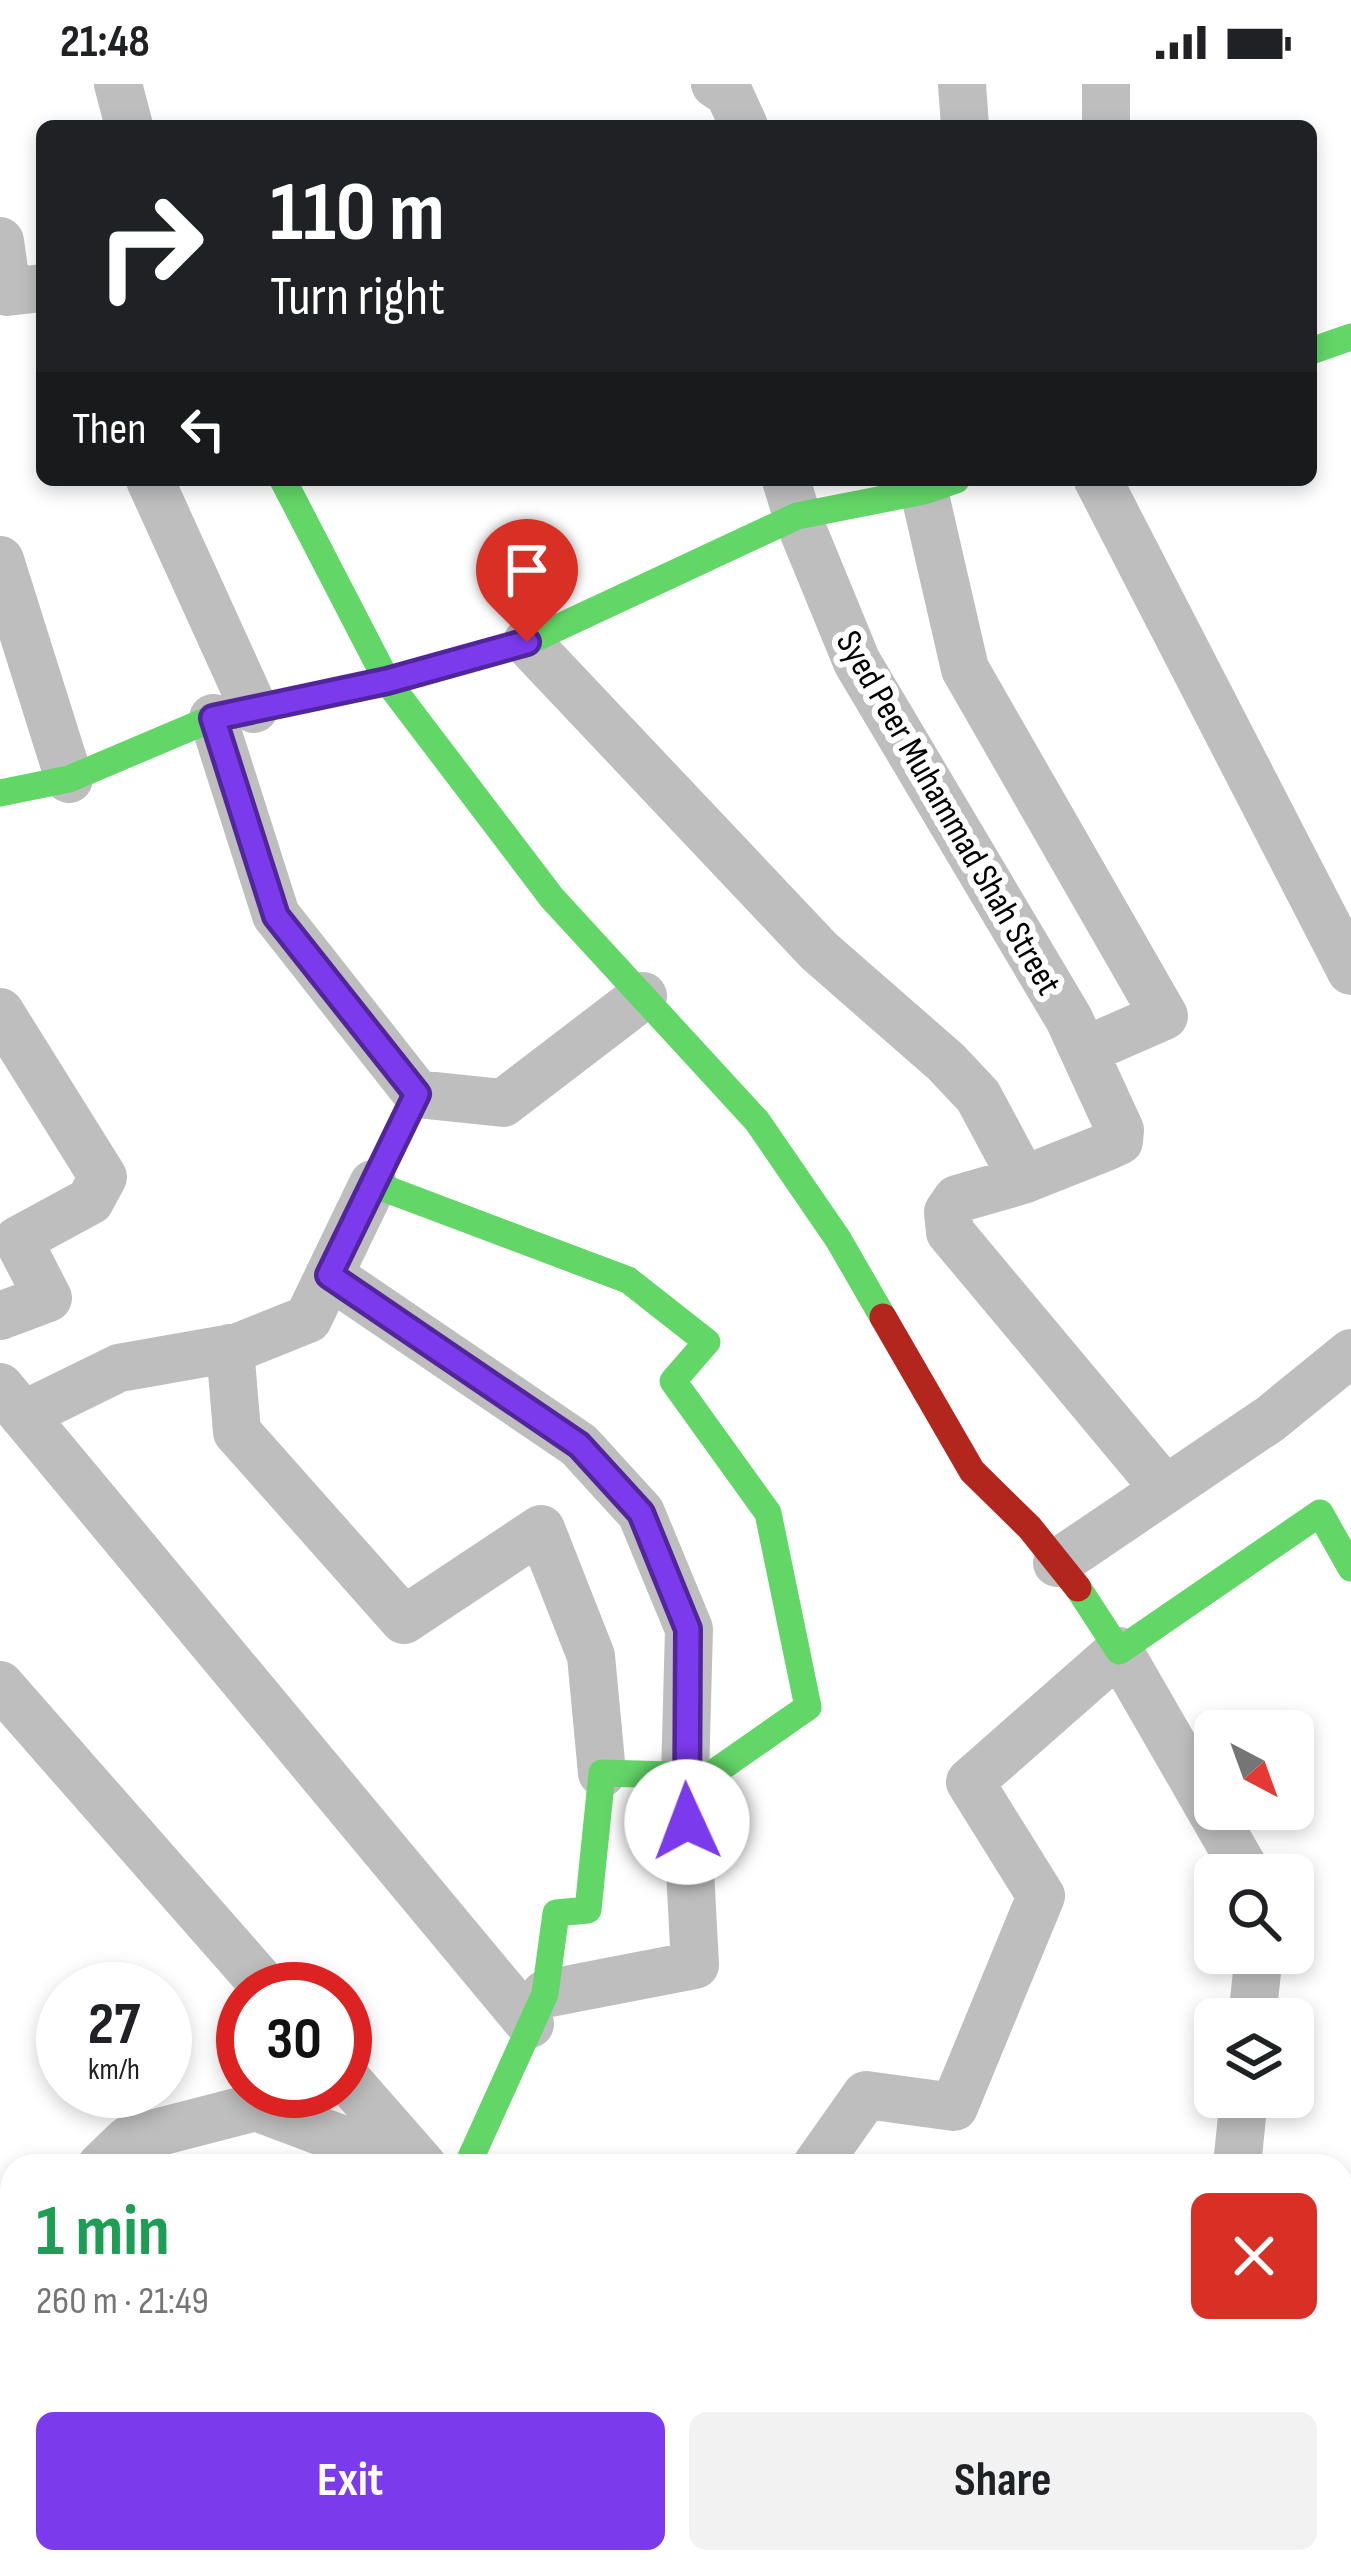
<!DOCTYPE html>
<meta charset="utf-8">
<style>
body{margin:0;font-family:"Sofia Sans Condensed",sans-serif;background:#f2f2f2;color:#202124;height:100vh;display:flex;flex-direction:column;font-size:45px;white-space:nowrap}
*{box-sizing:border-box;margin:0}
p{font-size:39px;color:#757577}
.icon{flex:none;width:66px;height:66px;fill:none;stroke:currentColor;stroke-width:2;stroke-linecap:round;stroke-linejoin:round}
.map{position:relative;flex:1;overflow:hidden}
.side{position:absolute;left:0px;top:2070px;width:1353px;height:420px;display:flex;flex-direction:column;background:#fff;border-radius:36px 36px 0 0;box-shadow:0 6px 18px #0003}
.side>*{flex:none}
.hud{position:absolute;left:36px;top:36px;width:1281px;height:366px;border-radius:18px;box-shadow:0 6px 18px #0003;background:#202124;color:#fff;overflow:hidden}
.needle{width:78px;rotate:139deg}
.fabs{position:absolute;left:1194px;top:1626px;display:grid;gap:24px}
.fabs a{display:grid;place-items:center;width:120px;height:120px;border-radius:18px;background:#fff;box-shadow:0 6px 18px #0003;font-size:60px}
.speed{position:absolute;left:36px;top:1878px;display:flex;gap:24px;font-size:60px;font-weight:700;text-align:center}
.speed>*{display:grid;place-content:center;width:156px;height:156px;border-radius:50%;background:#fff;box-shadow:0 6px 18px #0003;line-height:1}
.speed small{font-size:30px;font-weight:400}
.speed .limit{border:18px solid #d22;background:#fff;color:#111}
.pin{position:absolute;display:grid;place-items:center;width:102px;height:102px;color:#fff;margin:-123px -51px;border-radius:50% 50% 50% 0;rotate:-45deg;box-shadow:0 0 12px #0007}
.pin .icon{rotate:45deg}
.me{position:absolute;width:132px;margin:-66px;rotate:358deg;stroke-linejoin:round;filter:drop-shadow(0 0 9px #0008)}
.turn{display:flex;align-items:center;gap:42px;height:252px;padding:0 36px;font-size:54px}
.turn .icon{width:156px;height:156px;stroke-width:2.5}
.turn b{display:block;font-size:84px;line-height:102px}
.then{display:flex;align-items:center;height:114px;padding:0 36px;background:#0003;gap:24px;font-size:45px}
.round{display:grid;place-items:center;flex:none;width:126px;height:126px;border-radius:18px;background:#f2f2f2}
.overview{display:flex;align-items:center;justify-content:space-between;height:204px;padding:0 36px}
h1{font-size:72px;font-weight:700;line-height:90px;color:#1e9e55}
.primary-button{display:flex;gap:24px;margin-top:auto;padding:24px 36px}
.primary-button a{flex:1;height:138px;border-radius:18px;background:#7c3aed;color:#fff;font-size:48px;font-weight:700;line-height:138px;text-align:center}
.primary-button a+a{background:#f2f2f2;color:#202124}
.status{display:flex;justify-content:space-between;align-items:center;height:84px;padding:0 60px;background:#fff;direction:ltr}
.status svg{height:33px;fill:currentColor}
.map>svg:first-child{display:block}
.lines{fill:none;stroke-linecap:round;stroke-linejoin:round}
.street{stroke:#bebebe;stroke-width:48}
.fast{stroke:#63d668;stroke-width:27}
.jam{stroke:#b3261e;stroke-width:27}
.route-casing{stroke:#51269a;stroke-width:30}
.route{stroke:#7c3aed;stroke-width:21}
.labels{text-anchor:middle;stroke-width:12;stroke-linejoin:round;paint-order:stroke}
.street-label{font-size:36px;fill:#000;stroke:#fff}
</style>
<div class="status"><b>21:48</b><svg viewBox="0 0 49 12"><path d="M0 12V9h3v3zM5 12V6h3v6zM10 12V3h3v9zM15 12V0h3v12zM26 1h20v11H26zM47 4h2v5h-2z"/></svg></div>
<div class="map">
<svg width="1351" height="2490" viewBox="0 0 1351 2490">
<rect width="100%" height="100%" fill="#fff"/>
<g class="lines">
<path class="street" d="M118 0 129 42
M715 0 729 9 744 42
M962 0 965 42
M1106 42V0
M0 157 7 208 42 204
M150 396 254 625
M786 396 797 432 857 578 1069 935 1120 1046 1119 1057 1106 1063 1023 1096 957 1115 948 1128 950 1148 1164 1404
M1098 396 1351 887
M924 407 965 585 1164 932 1084 967
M0 476 69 695
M527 558 819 867 946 978 978 1012 1023 1096
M213 634 276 831 417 1010 503 1019 643 912
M0 928 103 1093 90 1117 18 1156 48 1214 0 1232
M329 1191 579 1361 641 1429 689 1545 685 1691 695 1881 545 1910
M230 1264 237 1348 404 1536 541 1445 591 1572 602 1689
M0 1303 530 1940
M23 1331 119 1284 238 1263 308 1235 373 1100
M1057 1479 1270 1335 1351 1269
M0 1601 267 1905
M1252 1935 1259 1869
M345 1993 423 2082
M101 2082 128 2056 256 2023 381 2070 400 2082
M816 2082 866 2011 954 2023 1041 1812 970 1698 1119 1567 1248 1791
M1237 2082 1244 2013
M0 2174 12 2163
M692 2478 700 2490
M887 2490V2478
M1095 2490 1100 2478"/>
<path class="fast" d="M1311 267 1351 253
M283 396 387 597 552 814 757 1037 838 1155 883 1233
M0 709 69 695 213 634 387 597 527 558 797 432 924 407 956 396
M417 1010 373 1100 628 1196 707 1258 673 1297 768 1429 808 1623 709 1692 602 1689 588 1826 556 1829 545 1910 467 2082
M1078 1504 1119 1567 1320 1429 1351 1484"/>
<path class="jam" d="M883 1233 972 1387 1030 1444 1078 1504"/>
</g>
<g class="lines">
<defs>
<path id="route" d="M527 558 387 597 213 634 276 832 417 1010 329 1191 579 1361 641 1429 688 1545 687 1738"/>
</defs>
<use href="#route" class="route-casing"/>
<use href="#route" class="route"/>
</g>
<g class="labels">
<g class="street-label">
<text transform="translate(950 728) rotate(60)" y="13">Syed Peer Muhammad Shah Street</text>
</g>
</g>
</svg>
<div class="fabs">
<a><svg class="needle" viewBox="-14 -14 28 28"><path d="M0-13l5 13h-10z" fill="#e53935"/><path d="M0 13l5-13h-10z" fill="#757577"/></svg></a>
<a><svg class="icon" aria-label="search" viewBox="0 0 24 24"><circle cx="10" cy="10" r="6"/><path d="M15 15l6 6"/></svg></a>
<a><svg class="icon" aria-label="layers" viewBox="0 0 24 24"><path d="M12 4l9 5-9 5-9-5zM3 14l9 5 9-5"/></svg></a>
</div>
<div class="speed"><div>27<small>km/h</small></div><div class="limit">30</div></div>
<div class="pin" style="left:527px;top:558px;background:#d93025"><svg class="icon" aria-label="arrive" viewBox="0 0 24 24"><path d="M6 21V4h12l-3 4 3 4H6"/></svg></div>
<svg class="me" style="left:687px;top:1738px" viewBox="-20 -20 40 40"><circle r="19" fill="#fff"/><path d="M0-13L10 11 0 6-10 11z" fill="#7c3aed"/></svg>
<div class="hud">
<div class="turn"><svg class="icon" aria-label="right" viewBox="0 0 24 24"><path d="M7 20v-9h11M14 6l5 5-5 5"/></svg><div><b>110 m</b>Turn right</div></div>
<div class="then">Then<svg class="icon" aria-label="left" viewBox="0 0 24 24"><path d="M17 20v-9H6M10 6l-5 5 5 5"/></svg></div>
</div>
<section class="side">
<div class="overview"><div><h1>1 min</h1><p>260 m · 21:49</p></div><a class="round" style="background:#d93025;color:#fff"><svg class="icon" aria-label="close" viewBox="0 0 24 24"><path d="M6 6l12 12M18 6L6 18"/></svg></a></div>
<div class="primary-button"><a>Exit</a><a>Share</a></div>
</section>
</div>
